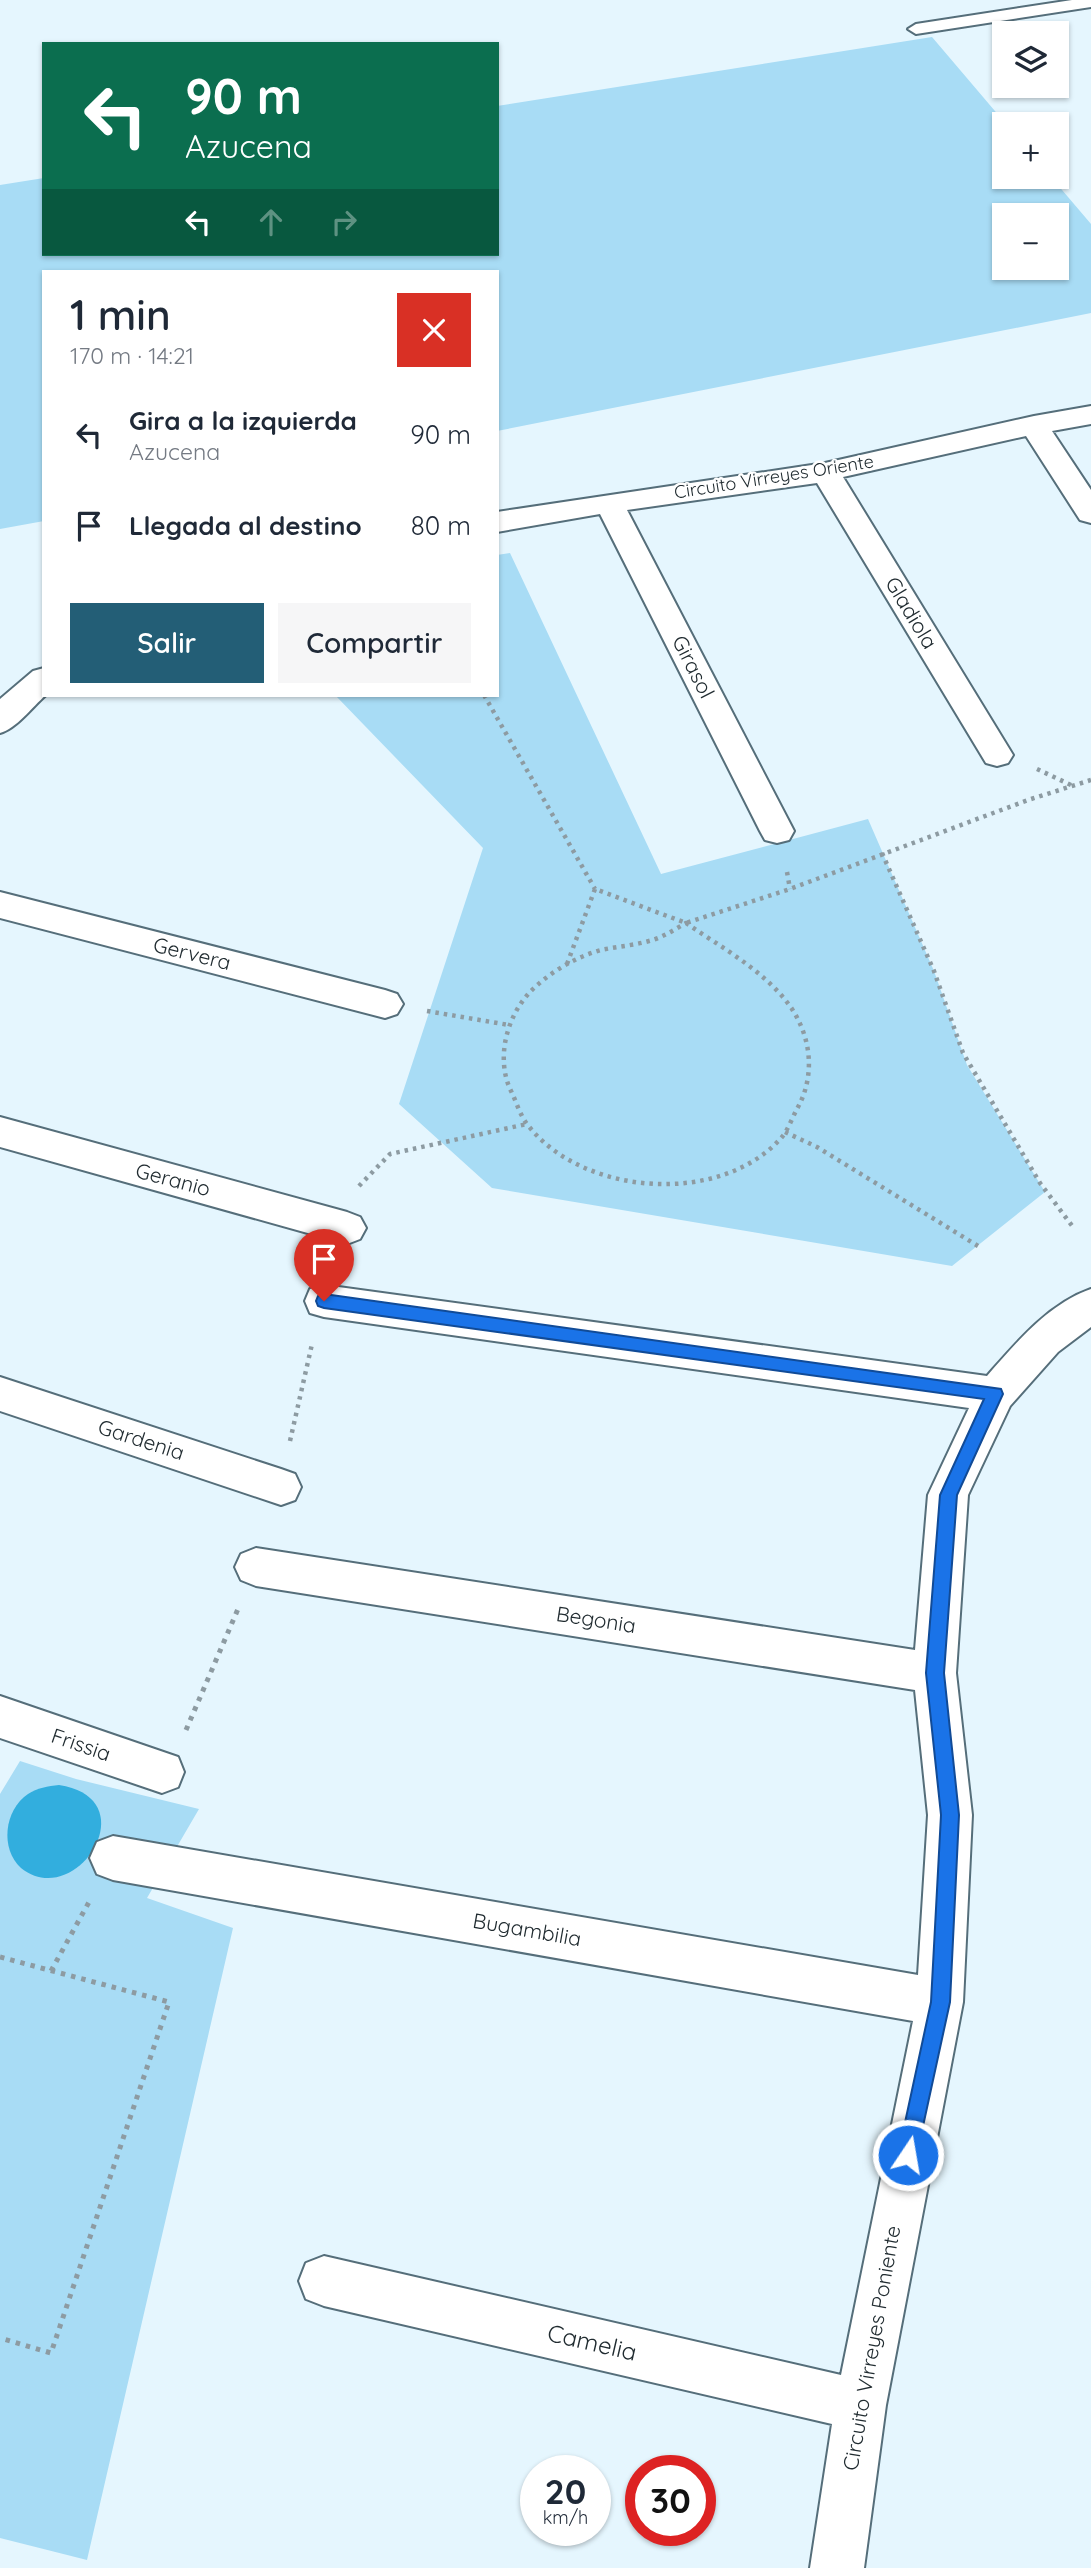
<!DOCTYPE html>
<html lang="es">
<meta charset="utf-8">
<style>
body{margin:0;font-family:Quicksand,sans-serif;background:#f6f6f7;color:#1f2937;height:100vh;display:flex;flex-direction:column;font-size:26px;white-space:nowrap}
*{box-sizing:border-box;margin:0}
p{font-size:23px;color:#747a83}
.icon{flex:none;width:38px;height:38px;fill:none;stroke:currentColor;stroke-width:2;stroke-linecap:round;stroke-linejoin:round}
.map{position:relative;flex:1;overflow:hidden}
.drawer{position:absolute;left:42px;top:270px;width:457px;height:427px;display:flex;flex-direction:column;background:#fff;border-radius:0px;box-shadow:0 2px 5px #0004}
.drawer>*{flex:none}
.guide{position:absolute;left:42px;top:42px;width:457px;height:214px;border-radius:0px;box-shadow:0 2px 5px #0004;background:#0b6e4f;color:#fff;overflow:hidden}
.buttons{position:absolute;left:992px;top:21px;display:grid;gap:14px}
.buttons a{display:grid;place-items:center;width:77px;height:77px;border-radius:0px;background:#fff;box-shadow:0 2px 5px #0004;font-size:35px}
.speed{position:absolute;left:520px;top:2455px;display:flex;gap:14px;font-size:35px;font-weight:700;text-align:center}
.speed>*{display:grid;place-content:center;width:91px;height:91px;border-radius:50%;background:#fff;box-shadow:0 2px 5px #0004;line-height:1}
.speed small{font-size:18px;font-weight:400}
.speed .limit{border:10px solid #d22;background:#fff;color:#111}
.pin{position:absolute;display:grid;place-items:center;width:60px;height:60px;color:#fff;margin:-72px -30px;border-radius:50% 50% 50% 0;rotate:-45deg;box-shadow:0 0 7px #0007}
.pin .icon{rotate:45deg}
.me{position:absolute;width:77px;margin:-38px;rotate:12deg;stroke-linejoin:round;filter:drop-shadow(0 0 5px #0008)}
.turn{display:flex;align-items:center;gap:24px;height:147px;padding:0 28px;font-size:32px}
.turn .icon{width:91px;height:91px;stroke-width:2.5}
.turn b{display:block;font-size:49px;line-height:60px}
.lanes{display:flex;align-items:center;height:66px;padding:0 28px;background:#0003;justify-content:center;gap:35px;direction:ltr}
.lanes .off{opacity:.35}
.round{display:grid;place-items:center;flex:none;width:74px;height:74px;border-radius:0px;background:#f6f6f7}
.overview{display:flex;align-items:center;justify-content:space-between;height:119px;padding:0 28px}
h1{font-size:42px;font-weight:600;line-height:52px}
.button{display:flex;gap:14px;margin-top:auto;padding:14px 28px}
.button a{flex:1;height:80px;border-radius:0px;background:#235e76;color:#fff;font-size:28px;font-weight:600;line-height:80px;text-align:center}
.button a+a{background:#f6f6f7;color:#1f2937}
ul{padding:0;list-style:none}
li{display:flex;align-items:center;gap:21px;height:91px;padding:0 28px}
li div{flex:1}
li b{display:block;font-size:26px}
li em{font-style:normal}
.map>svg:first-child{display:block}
.green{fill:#a8dcf5;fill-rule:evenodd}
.water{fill:#32aede}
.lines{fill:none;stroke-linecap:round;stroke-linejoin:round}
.lane-casing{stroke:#556e7a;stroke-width:4}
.street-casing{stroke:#556e7a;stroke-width:4}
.path-far1{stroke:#8d9ba2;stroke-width:4.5;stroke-dasharray:3.5 5;stroke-linecap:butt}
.path{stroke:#8d9ba2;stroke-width:5;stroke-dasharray:4.5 6;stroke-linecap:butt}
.lane{fill:#fff;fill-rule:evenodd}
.street{fill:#fff;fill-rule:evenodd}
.route{fill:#1a73e8;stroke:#114b97;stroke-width:2}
.labels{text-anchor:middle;stroke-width:5;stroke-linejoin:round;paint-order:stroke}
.far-street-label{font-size:18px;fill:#212c31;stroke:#fff}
.street-label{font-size:21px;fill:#212c31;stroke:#fff}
.near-street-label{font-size:24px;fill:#212c31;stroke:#fff}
</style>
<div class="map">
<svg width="1091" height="2568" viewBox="0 0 1091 2568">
<rect width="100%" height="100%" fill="#e5f6fe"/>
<path class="green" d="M932 37 1006 124 1004 177H1051L1091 224V313L497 431V271H44V521L0 529V185L44 178V254H497V106ZM1057 215V268H1004V215Z
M510 553 661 874 868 819 934 971 967 1065 1045 1192 952 1266 492 1188 399 1104 483 848 335 695H497V555Z
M20 1761 76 1779 199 1809 147 1898 233 1928 87 2560 0 2538V1794Z"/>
<path class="water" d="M59 1785C149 1799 75 1912 21 1868 0 1849 4 1810 28 1794 37 1788 48 1786 59 1785Z"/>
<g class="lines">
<defs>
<path id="lane" d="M1072 0H1091V7L916 34 908 29 916 24Z"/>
<path id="street" d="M1091 406V424L1052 431 1091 490V523L1080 520 1026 436 843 477 1013 755 1008 763 997 766 986 763 817 483 627 510 794 831 789 840 777 843 765 840 760 831 600 514 497 532V512L825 463 1034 416Z
M44 668 46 695C32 707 16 729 0 733V699L33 671Z
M0 892 385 990 397 994 403 1004 397 1014 385 1018 0 918Z
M0 1117 347 1212 360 1217 366 1228 360 1239 347 1244 0 1147Z
M324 1285 987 1376C1016 1343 1048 1304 1091 1289V1327L1058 1352 1010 1406 968 1495 956 1673 972 1815 963 2002 886 2405 864 2568H810L832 2424 324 2306 306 2299 299 2281 306 2263 324 2256 841 2375 913 2021 113 1880 97 1874 90 1858 97 1842 113 1836 918 1975 928 1815 915 1690 256 1586 241 1580 235 1567 241 1554 256 1548 915 1650 928 1495 969 1408 324 1317 310 1313 305 1301 310 1289Z
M0 1377 281 1469 295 1474 301 1487 295 1500 281 1505 0 1411Z
M0 1696 178 1757 184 1772 178 1787 162 1793 0 1738Z"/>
</defs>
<use href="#lane" class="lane-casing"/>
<use href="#street" class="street-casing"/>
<path class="path-far1" d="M484 695 595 889
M1037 769 1071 785
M882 853 934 971 963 1053 1040 1183 1073 1227
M787 872 790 889
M686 923C722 948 767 972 792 1009 812 1040 815 1077 797 1109 792 1118 788 1130 782 1137 721 1207 581 1196 527 1124 520 1115 516 1101 511 1091 495 1058 507 1014 533 989 552 971 576 957 601 950 620 946 640 945 658 938 668 934 677 928 686 923Z
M567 964 595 889 686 923 790 889 1028 800 1091 780
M427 1011 509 1025
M785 1132 817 1147 978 1246
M359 1186 390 1154 527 1124
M290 1441 312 1344"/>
<path class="path" d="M186 1730 238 1609
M0 1957 169 2002 51 2353 0 2338
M51 1971 89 1902"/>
<use href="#lane" class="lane"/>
<use href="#street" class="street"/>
</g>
<path class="route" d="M324 1294 1001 1389 1003 1394 957 1495 944 1673 959 1815 950 2002 915 2163 908 2165 901 2163 898 2155 931 2002 941 1815 926 1673 940 1495 984 1399 324 1308 318 1306 316 1301 318 1296Z"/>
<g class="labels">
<g class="far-street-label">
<text transform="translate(774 477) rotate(-9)" y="6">Circuito Virreyes Oriente</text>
</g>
<g class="street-label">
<text transform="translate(911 613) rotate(59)" y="7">Gladiola</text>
<text transform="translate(693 667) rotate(63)" y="7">Girasol</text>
<text transform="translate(192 954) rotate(14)" y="7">Gervera</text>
<text transform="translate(173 1180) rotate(15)" y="7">Geranio</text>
<text transform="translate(141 1440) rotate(18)" y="7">Gardenia</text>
<text transform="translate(596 1620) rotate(9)" y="7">Begonia</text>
<text transform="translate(81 1745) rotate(19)" y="7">Frissia</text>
<text transform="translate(527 1930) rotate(10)" y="7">Bugambilia</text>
<text transform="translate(872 2348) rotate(-80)" y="7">Circuito Virreyes Poniente</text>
</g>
<g class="near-street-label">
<text transform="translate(592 2343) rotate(13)" y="8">Camelia</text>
</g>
</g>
</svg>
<div class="buttons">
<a><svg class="icon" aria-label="layers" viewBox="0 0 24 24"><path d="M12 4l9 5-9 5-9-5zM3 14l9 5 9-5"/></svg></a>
<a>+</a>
<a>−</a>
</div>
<div class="speed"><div>20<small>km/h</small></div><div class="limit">30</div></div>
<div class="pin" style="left:324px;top:1301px;background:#d93025"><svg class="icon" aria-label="arrive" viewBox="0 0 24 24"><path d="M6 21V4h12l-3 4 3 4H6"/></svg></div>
<svg class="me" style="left:908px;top:2155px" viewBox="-20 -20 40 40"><circle r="17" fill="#1a73e8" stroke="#fff" stroke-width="3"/><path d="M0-11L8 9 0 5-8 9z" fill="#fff"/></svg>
<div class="guide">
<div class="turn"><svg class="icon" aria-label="left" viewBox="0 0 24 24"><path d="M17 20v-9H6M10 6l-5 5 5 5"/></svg><div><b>90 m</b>Azucena</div></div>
<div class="lanes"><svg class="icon" aria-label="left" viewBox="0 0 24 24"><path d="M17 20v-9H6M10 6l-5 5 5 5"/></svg><svg class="icon off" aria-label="ahead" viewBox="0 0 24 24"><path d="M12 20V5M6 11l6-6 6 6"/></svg><svg class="icon off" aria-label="right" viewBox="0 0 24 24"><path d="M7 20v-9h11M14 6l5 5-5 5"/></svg></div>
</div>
<section class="drawer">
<div class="overview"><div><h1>1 min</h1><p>170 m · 14:21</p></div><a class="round" style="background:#d93025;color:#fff"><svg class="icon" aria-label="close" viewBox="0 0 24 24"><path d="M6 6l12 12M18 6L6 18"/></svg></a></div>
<ul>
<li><svg class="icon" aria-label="left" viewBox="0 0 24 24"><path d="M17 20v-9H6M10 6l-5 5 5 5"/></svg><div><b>Gira a la izquierda</b><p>Azucena</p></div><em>90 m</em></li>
<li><svg class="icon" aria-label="arrive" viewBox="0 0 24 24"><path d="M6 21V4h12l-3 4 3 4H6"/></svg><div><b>Llegada al destino</b></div><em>80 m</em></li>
</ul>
<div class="button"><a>Salir</a><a>Compartir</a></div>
</section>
</div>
